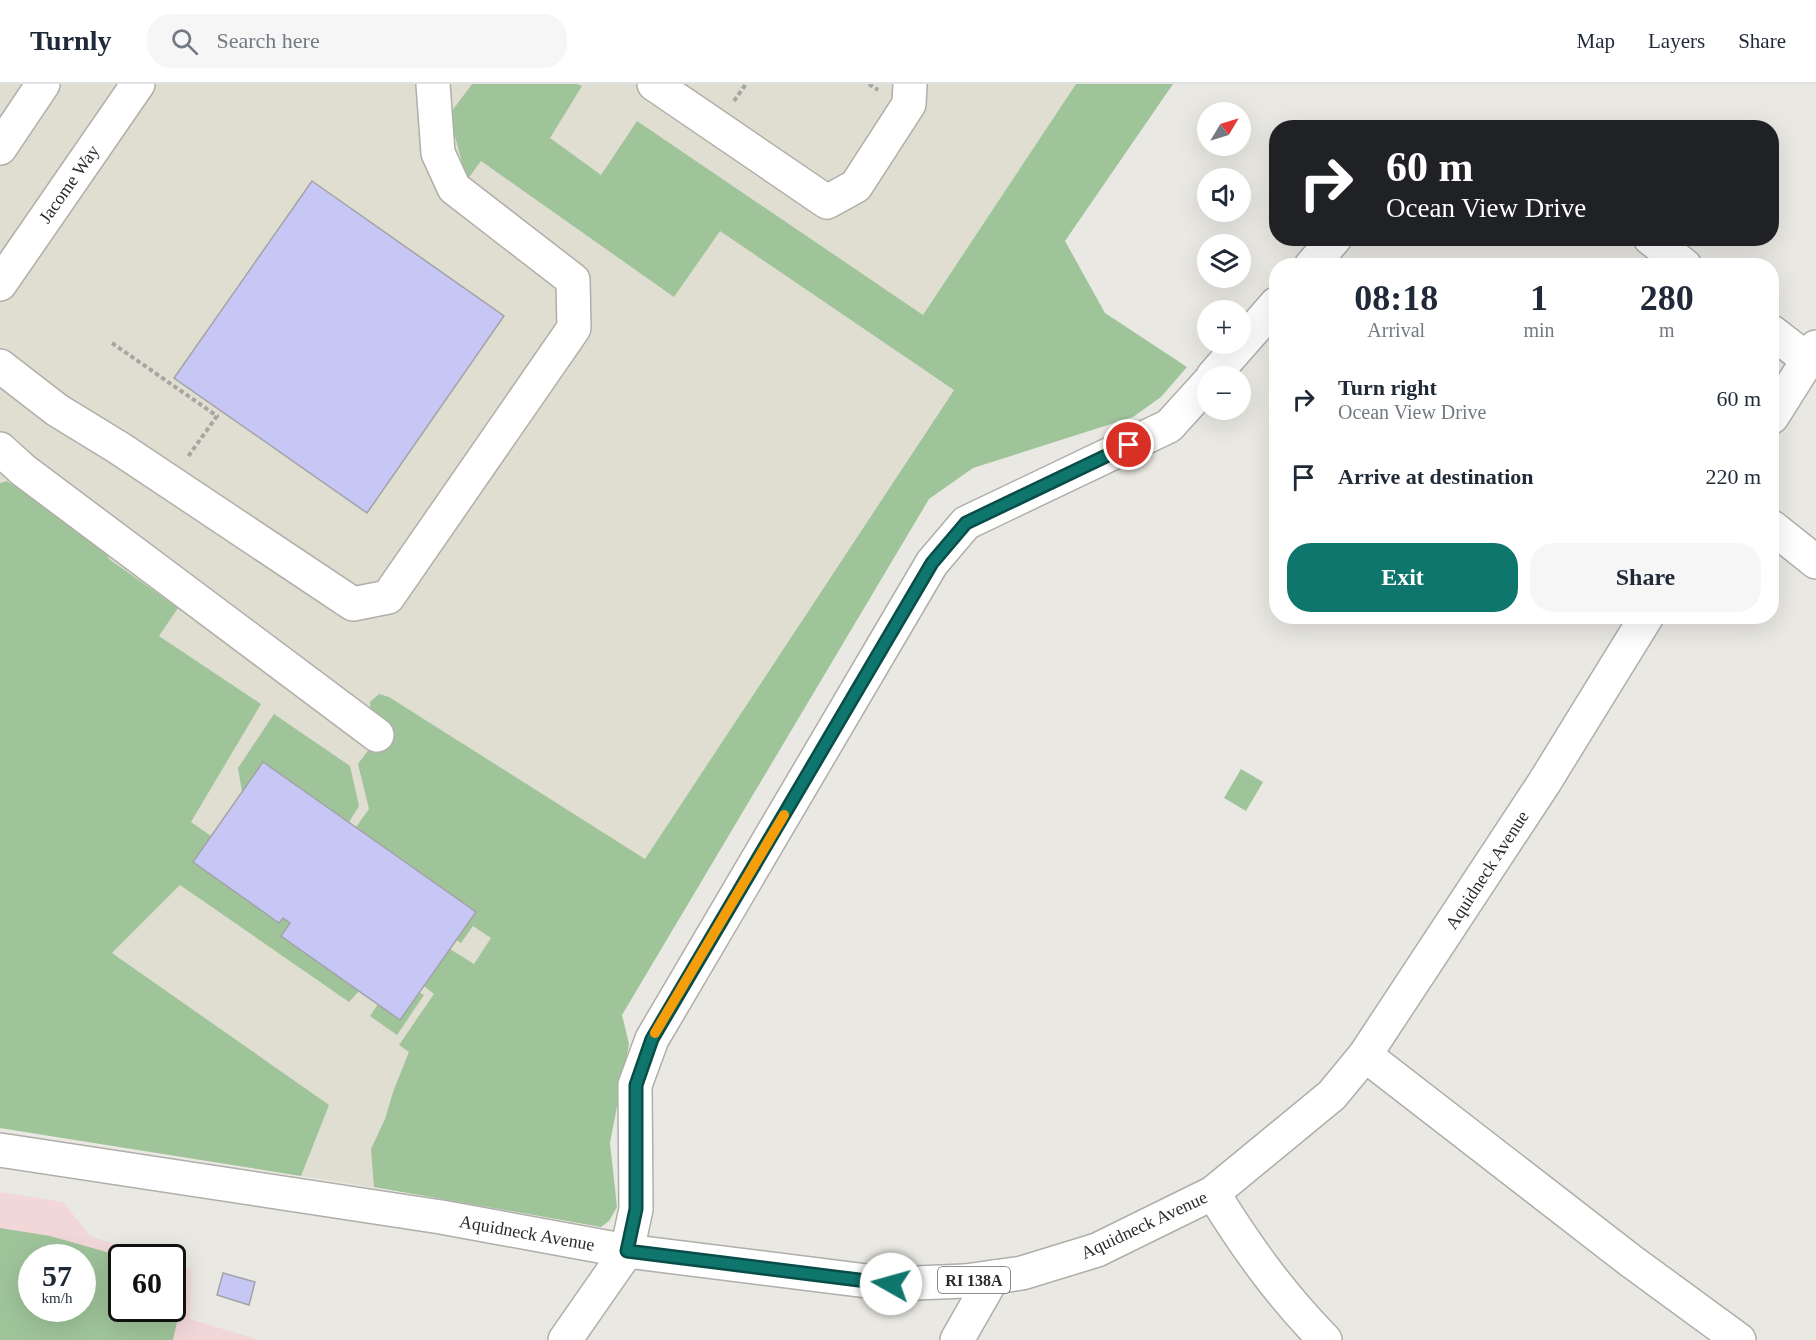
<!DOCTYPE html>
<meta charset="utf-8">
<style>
body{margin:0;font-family:"Times New Roman",serif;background:#f6f6f7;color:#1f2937;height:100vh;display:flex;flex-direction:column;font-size:22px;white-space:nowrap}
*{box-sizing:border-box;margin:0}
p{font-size:20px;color:#747a83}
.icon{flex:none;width:33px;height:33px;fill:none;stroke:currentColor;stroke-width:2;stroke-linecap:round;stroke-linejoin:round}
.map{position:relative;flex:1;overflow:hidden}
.panel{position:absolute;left:1269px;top:174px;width:510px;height:366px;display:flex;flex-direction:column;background:#fff;border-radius:24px;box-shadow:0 6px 24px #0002}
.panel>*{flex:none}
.top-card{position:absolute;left:1269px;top:36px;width:510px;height:126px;border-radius:24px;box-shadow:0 6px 24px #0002;background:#202124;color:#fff;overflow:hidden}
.needle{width:39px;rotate:52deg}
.tools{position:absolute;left:1197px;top:18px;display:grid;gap:12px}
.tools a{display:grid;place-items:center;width:54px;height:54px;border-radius:50%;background:#fff;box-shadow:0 6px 24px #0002;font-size:30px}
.speed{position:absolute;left:18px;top:1160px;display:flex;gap:12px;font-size:30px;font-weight:700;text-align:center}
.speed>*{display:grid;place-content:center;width:78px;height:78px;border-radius:50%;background:#fff;box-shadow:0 6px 24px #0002;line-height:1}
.speed small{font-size:15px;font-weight:400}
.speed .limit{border:3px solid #111;border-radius:9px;background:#fff;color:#111}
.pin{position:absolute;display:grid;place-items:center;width:51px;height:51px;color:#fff;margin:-26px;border:3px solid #fff;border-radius:50%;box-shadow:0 2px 6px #0007}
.me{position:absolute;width:66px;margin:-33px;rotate:277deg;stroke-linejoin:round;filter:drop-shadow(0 0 4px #0008)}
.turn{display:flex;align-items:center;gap:21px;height:126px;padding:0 18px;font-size:27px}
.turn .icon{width:78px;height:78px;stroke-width:2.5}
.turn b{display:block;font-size:42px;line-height:51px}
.eta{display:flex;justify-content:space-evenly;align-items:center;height:102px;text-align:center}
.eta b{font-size:36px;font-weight:800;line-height:42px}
.cta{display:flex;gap:12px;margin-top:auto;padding:12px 18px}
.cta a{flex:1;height:69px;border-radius:24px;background:#0f766e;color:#fff;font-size:24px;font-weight:800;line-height:69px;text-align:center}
.cta a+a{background:#f6f6f7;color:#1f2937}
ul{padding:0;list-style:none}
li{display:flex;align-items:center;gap:18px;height:78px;padding:0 18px}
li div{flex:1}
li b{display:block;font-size:22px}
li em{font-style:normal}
header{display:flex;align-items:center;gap:36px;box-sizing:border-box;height:84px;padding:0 30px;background:#fff;border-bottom:2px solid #e0e1e3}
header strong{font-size:28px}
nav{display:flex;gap:33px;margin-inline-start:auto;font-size:21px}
.search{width:420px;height:54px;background:#f6f6f7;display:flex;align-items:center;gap:15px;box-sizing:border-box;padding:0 21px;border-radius:24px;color:#747a83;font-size:22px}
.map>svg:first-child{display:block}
.built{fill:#e0ddd1}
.education{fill:#f2d7d8;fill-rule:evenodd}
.green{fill:#9fc49a;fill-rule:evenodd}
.building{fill:#c7c7f5;stroke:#a2a2a7;stroke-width:1.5}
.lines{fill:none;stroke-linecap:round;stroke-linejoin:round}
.minor-casing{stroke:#afaea9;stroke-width:36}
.major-casing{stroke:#afaea9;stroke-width:36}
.path{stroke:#a7a6a3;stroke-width:4;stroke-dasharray:4.5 3;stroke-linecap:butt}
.minor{stroke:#fff;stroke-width:33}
.major{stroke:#fff;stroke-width:33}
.route-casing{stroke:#0a4d48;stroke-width:15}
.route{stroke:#0f766e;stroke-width:10}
.slow{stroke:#f59e0b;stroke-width:10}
.labels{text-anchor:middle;stroke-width:4.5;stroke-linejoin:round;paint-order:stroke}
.shield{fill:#fff;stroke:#6b6b69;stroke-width:1.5}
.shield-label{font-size:16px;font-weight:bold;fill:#2c2b29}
.street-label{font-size:18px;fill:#2c2b29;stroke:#fff}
</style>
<header>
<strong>Turnly</strong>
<div class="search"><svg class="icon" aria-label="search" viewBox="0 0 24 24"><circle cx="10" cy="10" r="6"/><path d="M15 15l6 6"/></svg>Search here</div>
<nav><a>Map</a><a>Layers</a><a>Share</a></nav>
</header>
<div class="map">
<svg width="1816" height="1256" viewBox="0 0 1816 1256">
<rect width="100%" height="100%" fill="#e9e8e3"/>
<path class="built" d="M0 0H1106L954 305 645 775 433 1113 0 1044Z"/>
<path class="education" d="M0 1108 63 1118 90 1152 153 1173H122V1224H172L173 1180 191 1186 190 1235 259 1256H0ZM32 1173H82V1224H32Z"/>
<path class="green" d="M472 0H577L582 2 550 54 601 91 637 37 923 231 1076 0H1173L1065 157 1105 229 1187 283 1161 313 1133 333 973 384 929 415 622 931 629 960 610 1059 617 1123 609 1137 601 1143 374 1103 371 1065 385 1035 393 1008 409 968 399 961 434 910 424 902 450 865 474 880 491 854 473 842 461 859 456 856 475 827 356 743 369 725 358 680 372 661 370 618 379 610 389 613 645 775 954 306 720 147 674 213 481 77 467 96 449 31Z
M7 397 99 457 109 475 178 524 159 552 261 620 191 738 211 752 193 778 279 838 283 834 290 839 281 852 359 907 349 918 180 801 112 869 329 1021 301 1092 0 1044V399Z
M274 630 350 682 359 722 349 738 263 678 242 708 238 684Z
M1241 685 1263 698 1246 727 1224 714Z
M419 908 424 911 397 951 370 932 378 920 400 935Z
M0 1144 50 1152 124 1173H122V1224H172L173 1187 182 1190 180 1225 173 1256H0ZM32 1173H82V1224H32Z"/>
<path class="building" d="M312 97 504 232 367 429 174 294Z
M263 678 476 828 400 936 281 852 290 839 283 834 279 839 193 778Z
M223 1189 255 1198 249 1221 217 1211Z"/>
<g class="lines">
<defs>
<path id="minor" d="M654 0 827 118 856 102 909 20 910 0
M0 64 43 0
M1650 154 1685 182
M1311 182 1335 154
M0 200 138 0
M1772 248 1808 276
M0 282 57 326 119 364 353 520 388 513 574 244 573 196 454 104 438 69 433 0
M1213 292 1276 220
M0 365 23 386 377 651
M1772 443 1816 478
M1365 971 1631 1177 1739 1256
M1213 1109C1247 1164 1280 1210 1325 1256
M565 1256 627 1167 636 1125 635 1001 652 955 932 479 966 439 1169 342 1208 299
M957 1256 993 1193"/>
<path id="major" d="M1772 333 1816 263
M0 1066 441 1133 627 1167 891 1200 965 1197 1022 1189 1097 1166 1213 1109 1332 1011 1365 971 1544 699 1647 532"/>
</defs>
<use href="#minor" class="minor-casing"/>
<use href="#major" class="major-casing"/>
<path class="path" d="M869 0 878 6
M734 17 746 0
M112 259 217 332 187 374"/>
<use href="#minor" class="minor"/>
<use href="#major" class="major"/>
</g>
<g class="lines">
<defs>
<path id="route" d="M891 1200 627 1167 636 1125V1001L652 955 932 479 966 439 1129 361"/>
</defs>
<use href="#route" class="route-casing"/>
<use href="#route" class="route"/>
<path class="slow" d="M655 949 784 731"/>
</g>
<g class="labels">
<rect class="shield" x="938" y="1183" width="72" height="26" rx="4.5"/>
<g class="shield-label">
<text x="974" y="1202">RI 138A</text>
</g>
<g class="street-label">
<text transform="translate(69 100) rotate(-55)" y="6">Jacome Way</text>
<text transform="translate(1487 786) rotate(-57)" y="6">Aquidneck Avenue</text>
<text transform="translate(1144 1141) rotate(-25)" y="6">Aquidneck Avenue</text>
<text transform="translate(527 1149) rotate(10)" y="6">Aquidneck Avenue</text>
</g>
</g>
</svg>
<div class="tools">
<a><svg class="needle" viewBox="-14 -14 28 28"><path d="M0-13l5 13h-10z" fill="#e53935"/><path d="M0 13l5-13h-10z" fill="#747a83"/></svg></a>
<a><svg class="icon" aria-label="sound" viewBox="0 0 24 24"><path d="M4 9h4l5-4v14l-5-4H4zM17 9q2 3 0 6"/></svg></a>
<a><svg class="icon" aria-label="layers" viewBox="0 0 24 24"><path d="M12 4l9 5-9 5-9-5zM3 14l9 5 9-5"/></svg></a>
<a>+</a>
<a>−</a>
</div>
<div class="speed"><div>57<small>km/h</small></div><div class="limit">60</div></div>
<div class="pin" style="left:1129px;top:361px;background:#d93025"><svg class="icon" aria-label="arrive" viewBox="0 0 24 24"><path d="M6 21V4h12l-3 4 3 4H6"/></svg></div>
<svg class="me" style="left:891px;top:1200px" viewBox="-20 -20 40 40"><circle r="19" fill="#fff"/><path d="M0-13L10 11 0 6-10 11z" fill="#0f766e"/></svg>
<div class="top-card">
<div class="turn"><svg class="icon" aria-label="right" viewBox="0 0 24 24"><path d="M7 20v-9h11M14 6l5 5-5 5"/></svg><div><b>60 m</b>Ocean View Drive</div></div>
</div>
<section class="panel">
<div class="eta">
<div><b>08:18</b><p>Arrival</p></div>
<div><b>1</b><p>min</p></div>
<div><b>280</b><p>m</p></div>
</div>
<ul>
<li><svg class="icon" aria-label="right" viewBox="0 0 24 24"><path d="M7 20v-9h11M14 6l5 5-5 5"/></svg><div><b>Turn right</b><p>Ocean View Drive</p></div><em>60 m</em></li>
<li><svg class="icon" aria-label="arrive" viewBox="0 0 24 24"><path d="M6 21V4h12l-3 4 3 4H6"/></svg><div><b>Arrive at destination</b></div><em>220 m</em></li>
</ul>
<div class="cta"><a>Exit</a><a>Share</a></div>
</section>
</div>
